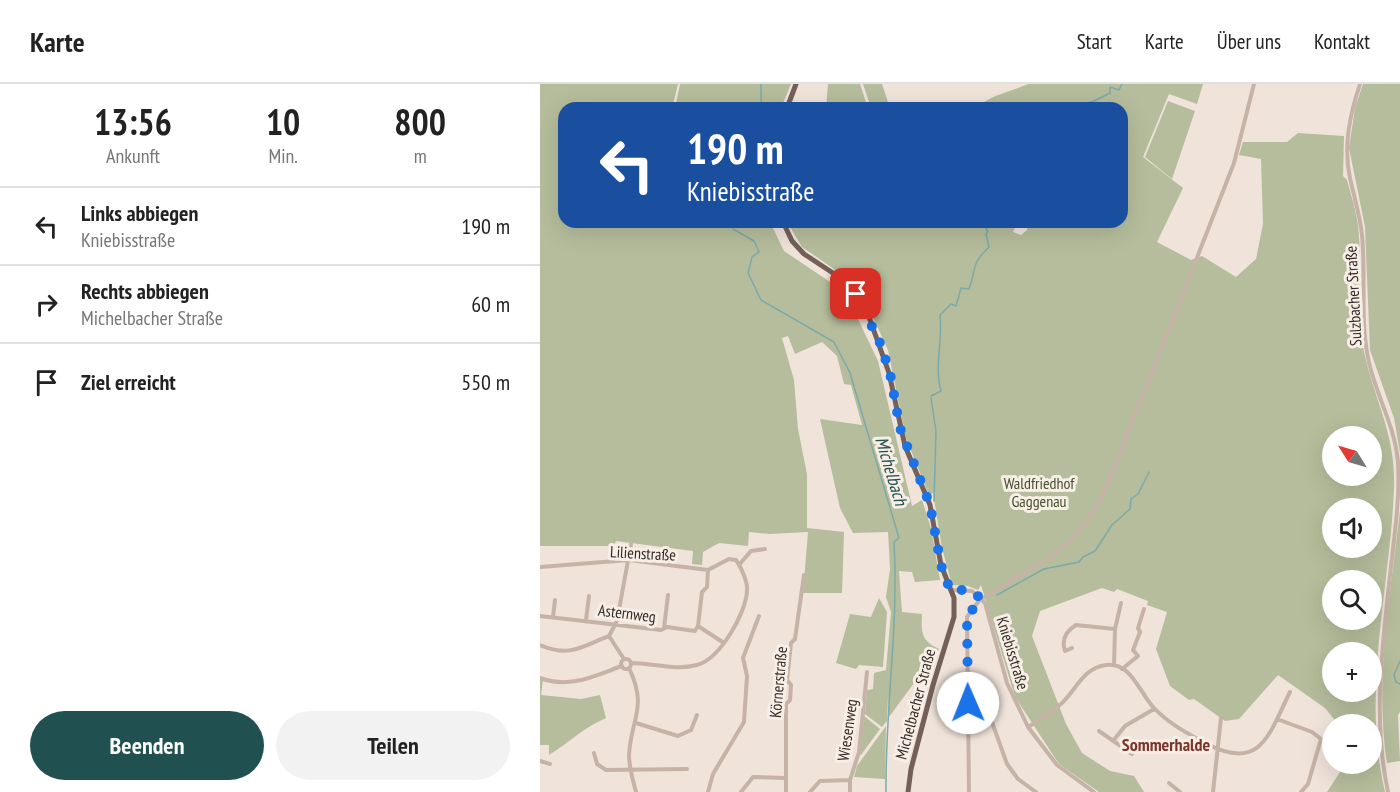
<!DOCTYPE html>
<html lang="de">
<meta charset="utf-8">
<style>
body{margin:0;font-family:"PT Sans Narrow",sans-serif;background:#f2f2f2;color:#222;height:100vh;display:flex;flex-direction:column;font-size:22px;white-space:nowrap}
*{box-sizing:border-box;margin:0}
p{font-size:20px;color:#767676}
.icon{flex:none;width:33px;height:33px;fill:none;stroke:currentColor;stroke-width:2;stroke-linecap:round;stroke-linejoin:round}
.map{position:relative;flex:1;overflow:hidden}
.details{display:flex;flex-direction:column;background:#fff;width:540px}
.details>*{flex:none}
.guide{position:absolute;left:18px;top:18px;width:570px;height:126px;border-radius:18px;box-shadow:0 6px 24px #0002;background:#1a4fa0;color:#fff;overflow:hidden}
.needle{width:39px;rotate:307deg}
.buttons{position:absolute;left:782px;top:342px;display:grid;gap:12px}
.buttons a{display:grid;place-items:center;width:60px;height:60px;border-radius:50%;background:#fff;box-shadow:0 6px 24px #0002;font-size:30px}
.pin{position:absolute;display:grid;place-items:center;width:51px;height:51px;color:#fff;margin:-26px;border-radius:12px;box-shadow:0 3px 9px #0006}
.me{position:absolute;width:66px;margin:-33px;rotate:359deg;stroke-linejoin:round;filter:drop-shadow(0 0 4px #0008)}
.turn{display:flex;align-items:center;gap:21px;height:126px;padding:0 30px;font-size:27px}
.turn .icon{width:78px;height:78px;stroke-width:2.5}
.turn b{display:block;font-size:42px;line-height:51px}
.eta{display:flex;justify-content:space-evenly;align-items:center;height:102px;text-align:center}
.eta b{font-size:36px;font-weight:600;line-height:42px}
.cta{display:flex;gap:12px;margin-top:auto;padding:12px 30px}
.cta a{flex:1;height:69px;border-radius:36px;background:#205150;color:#fff;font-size:24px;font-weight:600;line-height:69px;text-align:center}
.cta a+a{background:#f2f2f2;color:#222}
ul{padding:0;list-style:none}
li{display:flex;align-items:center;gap:18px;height:78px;padding:0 30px;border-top:2px solid #e0e0e0}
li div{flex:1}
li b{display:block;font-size:22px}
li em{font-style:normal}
header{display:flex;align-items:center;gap:36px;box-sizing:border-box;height:84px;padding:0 30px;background:#fff;border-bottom:2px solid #e0e0e0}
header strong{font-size:28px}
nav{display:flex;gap:33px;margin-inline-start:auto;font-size:21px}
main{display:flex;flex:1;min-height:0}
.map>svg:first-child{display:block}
.green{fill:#b5bd9c;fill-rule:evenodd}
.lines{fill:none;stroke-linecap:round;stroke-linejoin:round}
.stream{stroke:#7caaa8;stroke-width:1.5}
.minor{stroke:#c6b3a7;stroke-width:4}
.major{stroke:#746059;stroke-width:5}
.route{stroke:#1a73e8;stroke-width:10;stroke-dasharray:0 18}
.labels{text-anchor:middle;stroke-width:6;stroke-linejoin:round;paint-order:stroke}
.street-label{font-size:16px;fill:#332a27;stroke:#f7eee6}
.park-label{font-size:16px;fill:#464f2d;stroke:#f7eee6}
.water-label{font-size:18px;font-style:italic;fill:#205150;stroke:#f7eee6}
.neighbourhood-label{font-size:18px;font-weight:bold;fill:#7c3427;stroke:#f7eee6}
</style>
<header>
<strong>Karte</strong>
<nav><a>Start</a><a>Karte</a><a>Über uns</a><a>Kontakt</a></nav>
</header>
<main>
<section class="details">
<div class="eta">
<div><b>13:56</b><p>Ankunft</p></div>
<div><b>10</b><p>Min.</p></div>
<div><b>800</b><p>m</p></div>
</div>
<ul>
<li><svg class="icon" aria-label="left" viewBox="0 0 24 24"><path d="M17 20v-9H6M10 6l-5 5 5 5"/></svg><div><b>Links abbiegen</b><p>Kniebisstraße</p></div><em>190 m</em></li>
<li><svg class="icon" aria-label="right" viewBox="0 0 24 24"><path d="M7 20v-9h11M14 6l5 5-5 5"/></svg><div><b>Rechts abbiegen</b><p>Michelbacher Straße</p></div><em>60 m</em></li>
<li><svg class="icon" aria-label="arrive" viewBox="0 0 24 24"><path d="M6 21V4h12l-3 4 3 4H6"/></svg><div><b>Ziel erreicht</b></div><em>550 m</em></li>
</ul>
<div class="cta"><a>Beenden</a><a>Teilen</a></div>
</section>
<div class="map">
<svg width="860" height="708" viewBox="0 0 860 708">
<rect width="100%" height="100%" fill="#efe3da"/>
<path class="green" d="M0 0H138L132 24H24V138H230L244 167 305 208 338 277 372 422 382 416 391 444 400 496 375 498 372 488 359 487 362 528 382 530C381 548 381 557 399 565L349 633 348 612 347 637 342 643 325 630 327 606 333 605 334 589 346 586 351 528 346 513 350 485 348 448 313 449 300 424 280 335 322 341 311 301 304 300 297 272 282 258 255 270 248 252 242 254 254 296 258 345 267 390V444L304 448 302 509H263L268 448 230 450 209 448 208 462 179 459 163 468 162 481 152 480 153 467 76 457 74 462H0Z
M140 0H251L241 24H135Z
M288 0H320L328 24H286Z
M323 0H342L350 24H331Z
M488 0H663L657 20 629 10 603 73 643 104 617 158 651 176 662 172 696 193 716 175 723 140 721 75 699 71 703 58H747L758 49 804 52 803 92 807 96C811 111 816 126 818 141 823 183 815 226 824 268 835 318 856 350 854 405 850 505 821 608 845 708H787L800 688 802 680H831V640H798L785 624 738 591 699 635 685 637 654 615 649 616 630 602 616 565 627 528 607 521 608 517 577 505 574 508 562 504 500 527 492 552 526 640 542 669 570 687 594 692 604 708H559L519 680 475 613 441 501 438 506 428 502 412 501 402 464 393 409 389 411 366 354 348 266 326 218 307 194 262 163 247 138H477L473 148 481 151 487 146 488 138H582V24H436C450 11 470 8 488 0ZM792 352H831V392H792ZM792 424H831V464H792ZM792 496H831V536H792ZM792 568H831V608H792Z
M823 0H860V369L854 334 830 266 825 143 809 64 815 24Z
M628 17 655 27 632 95 605 73Z
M860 426V628L858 631 860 677 847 679C834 596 851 508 860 426Z
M339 514 347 528 343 583 319 581 316 585 296 579 310 530 331 533Z
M0 593 3 595 1 611 41 615 60 611 66 634C44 643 30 658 9 671V661H0Z
M324 632 340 645 321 671H320Z
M346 642 345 695 314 693 317 682Z"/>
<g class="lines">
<path class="stream" d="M221 24V0
M529 24 554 17 570 9V3L579 6 582 0
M194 138 193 145 214 157 219 168 212 173 208 189 221 216 294 258 310 289 359 454 354 458C359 542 345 624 346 708
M391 312 401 307C394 283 403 255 400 231L411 220 416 222 421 204 429 205C437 184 430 181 449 163L446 150 448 148 442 138
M391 314 396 347 394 417
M457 511 504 485 539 478 543 473 555 467 572 441 590 425 591 415 598 410 609 388
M860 577 854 591 856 598 860 600"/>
<path class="minor" d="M820 0C810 30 803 62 810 94 814 113 820 131 822 151 826 192 820 233 828 274 835 310 855 341 858 378 860 412 855 448 851 482 843 557 832 634 848 708
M199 481 211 467 225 465
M0 483 89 476 168 486 189 475 196 476C201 483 208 498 207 507 206 529 180 575 157 581 136 587 112 579 91 579
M410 506 432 507 445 519 467 599 488 643 517 681 554 708
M442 515C466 498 494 486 517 468 571 426 580 357 608 299L694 79 714 0
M0 532 121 546 127 543 155 547 158 542
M13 533 15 516
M46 536 49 512
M158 542 162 508 167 503 168 486
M158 542 184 559
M124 544 128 511
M0 561C31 574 42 562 69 552
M532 564 525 567C521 555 526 547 536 541L575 545
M84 575 69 552 77 537 91 460
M81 580a5 5 0 1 1 10 0a5 5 0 1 1-10 0Z
M574 581 575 545 581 519
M89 584C108 624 91 634 89 671 89 684 93 696 96 708
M582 585 598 572 593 566 600 548 598 544 604 525
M0 594C30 605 54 592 82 582
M428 619 448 627 467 680 478 695 496 708
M737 635 772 648 781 655 768 700 761 708
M96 639 138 652 151 646 157 631
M488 643C500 636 512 628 522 619 537 605 543 584 566 581 591 577 600 610 614 624 629 640 649 650 667 660 721 688 729 650 750 608
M559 647 592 670
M573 657 585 642 614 625
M54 669 57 680 66 686 147 685
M0 677 10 680
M629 699 640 708
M168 708 173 690 204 638 207 592 203 574 219 532
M201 708 213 693 245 694
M246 708V620L250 616 251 601 247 596 251 559 255 555 264 491
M270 708 280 697 310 696
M310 708V696L319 668 327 588
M429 708 427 533 441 514
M673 708 681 634"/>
<path class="major" d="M247 24 256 0
M243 138 252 157 264 170 302 195 316 210 329 233 349 289 365 362 390 421 401 481 414 514V533L393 601 371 685 368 708"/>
</g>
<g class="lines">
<path class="route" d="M316 210 340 259 350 289 360 344 390 421 401 481 410 506H428L441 514 427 533 428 619"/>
</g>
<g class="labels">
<g class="street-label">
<text transform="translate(813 212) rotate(-93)" y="6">Sulzbacher Straße</text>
<text transform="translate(103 469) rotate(3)" y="6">Lilienstraße</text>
<text transform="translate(87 529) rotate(7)" y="6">Asternweg</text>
<text transform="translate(473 569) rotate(73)" y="6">Kniebisstraße</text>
<text transform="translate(238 598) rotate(-85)" y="6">Körnerstraße</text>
<text transform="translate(375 620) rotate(-75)" y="6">Michelbacher Straße</text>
<text transform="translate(307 646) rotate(-82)" y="6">Wiesenweg</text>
</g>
<g class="park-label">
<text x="499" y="405">Waldfriedhof<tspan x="499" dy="18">Gaggenau</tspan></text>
</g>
<g class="water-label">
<text transform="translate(351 387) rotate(73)" y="6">Michelbach</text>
</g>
<g class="neighbourhood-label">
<text x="626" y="667">Sommerhalde</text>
</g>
</g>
</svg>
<div class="buttons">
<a><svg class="needle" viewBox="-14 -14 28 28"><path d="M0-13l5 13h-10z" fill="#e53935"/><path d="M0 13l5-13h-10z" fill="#767676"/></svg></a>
<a><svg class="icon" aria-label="sound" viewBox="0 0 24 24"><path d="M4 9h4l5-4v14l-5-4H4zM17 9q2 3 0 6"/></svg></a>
<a><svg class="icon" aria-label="search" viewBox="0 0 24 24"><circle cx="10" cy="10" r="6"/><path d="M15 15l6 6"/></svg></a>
<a>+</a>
<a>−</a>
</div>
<div class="pin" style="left:316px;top:210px;background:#d93025"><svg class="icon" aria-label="arrive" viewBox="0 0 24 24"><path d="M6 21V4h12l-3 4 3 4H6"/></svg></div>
<svg class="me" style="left:428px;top:619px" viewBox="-20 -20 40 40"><circle r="19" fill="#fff"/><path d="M0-13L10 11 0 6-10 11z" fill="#1a73e8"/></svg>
<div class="guide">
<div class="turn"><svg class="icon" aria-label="left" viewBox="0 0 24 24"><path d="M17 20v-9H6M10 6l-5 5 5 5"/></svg><div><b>190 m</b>Kniebisstraße</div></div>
</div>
</div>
</main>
